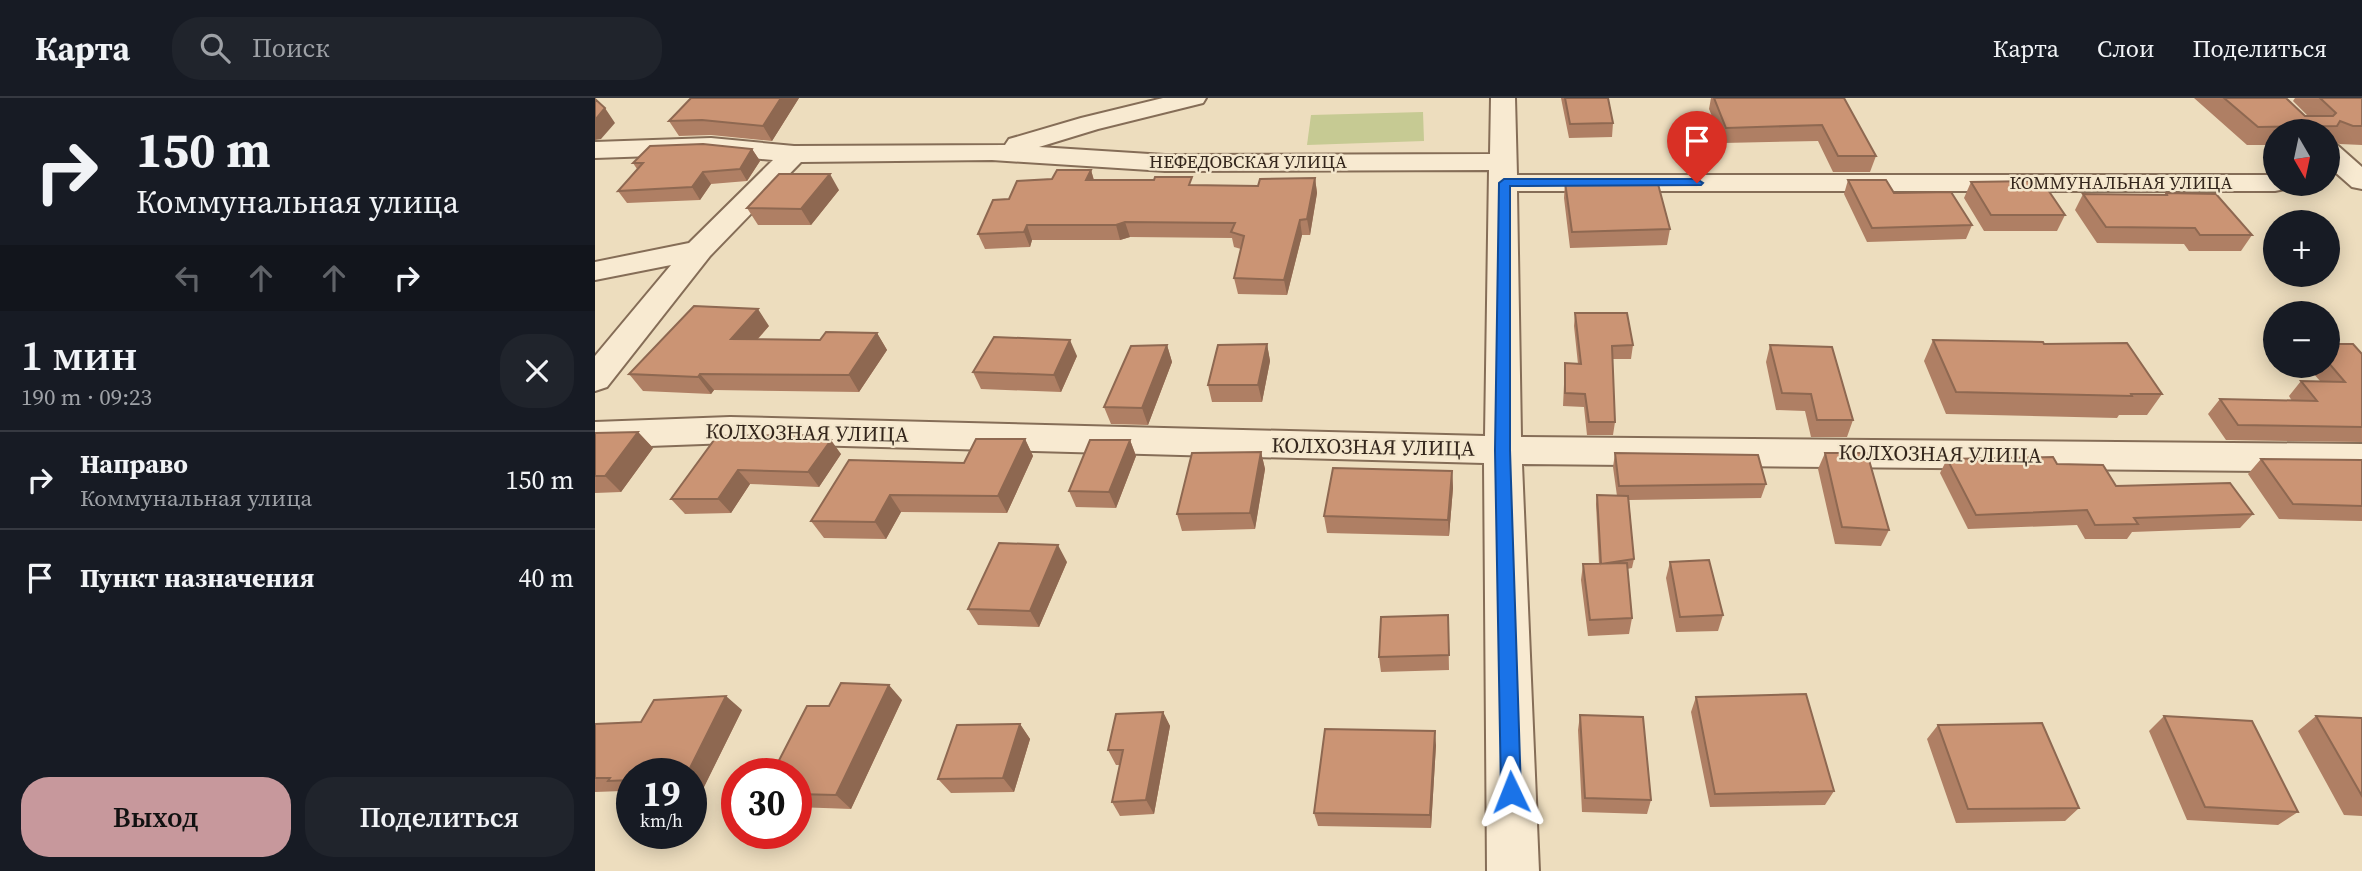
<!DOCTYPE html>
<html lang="ru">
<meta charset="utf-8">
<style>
body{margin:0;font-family:"Source Serif 4",serif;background:#20242c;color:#f1f3f6;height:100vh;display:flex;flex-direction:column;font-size:26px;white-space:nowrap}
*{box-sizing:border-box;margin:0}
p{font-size:23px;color:#9ea1a6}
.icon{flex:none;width:38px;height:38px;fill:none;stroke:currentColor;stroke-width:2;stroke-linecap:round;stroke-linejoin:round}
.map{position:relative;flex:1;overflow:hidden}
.sheet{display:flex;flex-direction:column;background:#171b24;width:595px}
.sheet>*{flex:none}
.banner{background:#171b24;color:#f1f3f6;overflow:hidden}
.needle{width:46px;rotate:171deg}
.fabs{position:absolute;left:1668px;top:21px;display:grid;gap:14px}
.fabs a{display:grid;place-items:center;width:77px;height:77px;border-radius:50%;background:#171b24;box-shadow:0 4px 18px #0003;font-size:35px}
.speed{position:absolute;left:21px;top:660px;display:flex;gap:14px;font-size:35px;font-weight:700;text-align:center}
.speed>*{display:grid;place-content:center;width:91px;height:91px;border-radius:50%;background:#171b24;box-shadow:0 4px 18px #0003;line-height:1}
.speed small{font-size:18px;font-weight:400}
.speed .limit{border:10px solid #d22;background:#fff;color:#111}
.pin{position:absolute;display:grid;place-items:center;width:60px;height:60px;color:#fff;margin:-72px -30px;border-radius:50% 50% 50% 0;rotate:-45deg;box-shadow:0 0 7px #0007}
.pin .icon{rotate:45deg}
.me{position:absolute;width:77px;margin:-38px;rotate:358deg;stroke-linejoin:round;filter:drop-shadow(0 0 5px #0008)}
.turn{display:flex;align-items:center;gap:24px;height:147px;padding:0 21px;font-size:32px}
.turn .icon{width:91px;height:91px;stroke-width:2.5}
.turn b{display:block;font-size:49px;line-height:60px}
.lanes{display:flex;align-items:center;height:66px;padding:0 21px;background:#0003;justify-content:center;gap:35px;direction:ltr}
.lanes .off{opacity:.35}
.round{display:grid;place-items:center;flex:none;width:74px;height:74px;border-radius:28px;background:#20242c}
.headline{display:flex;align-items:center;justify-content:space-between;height:119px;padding:0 21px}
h1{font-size:42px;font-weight:600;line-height:52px}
.button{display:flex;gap:14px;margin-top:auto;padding:14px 21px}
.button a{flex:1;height:80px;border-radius:28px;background:#c7989c;color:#111;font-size:28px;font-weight:600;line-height:80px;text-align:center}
.button a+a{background:#20242c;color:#f1f3f6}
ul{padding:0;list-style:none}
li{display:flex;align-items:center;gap:21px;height:98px;padding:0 21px;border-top:2px solid #363941}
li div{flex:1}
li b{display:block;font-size:26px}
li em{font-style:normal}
header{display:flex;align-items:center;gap:42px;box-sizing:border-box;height:98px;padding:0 35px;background:#171b24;border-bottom:2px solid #363941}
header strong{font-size:33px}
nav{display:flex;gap:38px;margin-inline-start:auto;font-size:24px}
.search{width:490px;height:63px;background:#20242c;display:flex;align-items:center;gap:18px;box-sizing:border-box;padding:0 24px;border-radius:28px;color:#9ea1a6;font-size:26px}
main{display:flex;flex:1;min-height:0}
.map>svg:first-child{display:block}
.green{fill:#c6ca93}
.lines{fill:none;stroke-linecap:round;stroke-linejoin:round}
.minor-casing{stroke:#856d57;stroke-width:4}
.minor{fill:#f8ead1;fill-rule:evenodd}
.wall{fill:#af7f64}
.shaded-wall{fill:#8e6851}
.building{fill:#cb9474;stroke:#8e6851;stroke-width:2}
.route{fill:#1a73e8;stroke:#114b97;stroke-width:2}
.labels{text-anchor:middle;stroke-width:5;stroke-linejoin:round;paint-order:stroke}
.far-street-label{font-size:18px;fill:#34261c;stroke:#f4e7cd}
.street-label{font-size:21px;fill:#34261c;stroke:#f4e7cd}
</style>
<header>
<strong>Карта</strong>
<div class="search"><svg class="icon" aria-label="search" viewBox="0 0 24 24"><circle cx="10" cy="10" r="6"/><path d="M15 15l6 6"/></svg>Поиск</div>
<nav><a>Карта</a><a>Слои</a><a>Поделиться</a></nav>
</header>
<main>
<section class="sheet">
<div class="banner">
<div class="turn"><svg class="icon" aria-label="right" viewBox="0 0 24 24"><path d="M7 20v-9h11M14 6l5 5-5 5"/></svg><div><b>150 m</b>Коммунальная улица</div></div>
<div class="lanes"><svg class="icon off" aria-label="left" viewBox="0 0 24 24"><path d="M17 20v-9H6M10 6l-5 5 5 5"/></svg><svg class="icon off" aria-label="ahead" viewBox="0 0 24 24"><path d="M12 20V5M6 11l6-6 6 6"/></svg><svg class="icon off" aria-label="ahead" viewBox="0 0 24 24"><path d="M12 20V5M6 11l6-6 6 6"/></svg><svg class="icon" aria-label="right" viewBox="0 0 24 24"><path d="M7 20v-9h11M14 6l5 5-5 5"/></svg></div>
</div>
<div class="headline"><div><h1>1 мин</h1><p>190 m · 09:23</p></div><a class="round"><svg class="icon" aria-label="close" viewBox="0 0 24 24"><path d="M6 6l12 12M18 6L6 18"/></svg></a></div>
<ul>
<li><svg class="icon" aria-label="right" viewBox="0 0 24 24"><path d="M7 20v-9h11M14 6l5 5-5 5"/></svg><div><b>Направо</b><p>Коммунальная улица</p></div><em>150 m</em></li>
<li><svg class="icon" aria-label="arrive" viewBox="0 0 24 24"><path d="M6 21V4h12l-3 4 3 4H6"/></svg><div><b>Пункт назначения</b></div><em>40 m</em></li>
</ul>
<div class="button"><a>Выход</a><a>Поделиться</a></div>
</section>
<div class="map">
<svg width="1767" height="773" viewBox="0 0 1767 773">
<rect width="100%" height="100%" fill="#edddbe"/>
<path class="green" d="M828 14 829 43 712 47 716 17Z"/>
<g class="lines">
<defs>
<path id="minor" d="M568 0H611L608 5 503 31 444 49 570 57 895 56 896 0H920L922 77H1680V86H1693L1690 91 1680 93H922L926 339 1767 346V374L927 366 944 773H892L889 365 135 345 0 350V324L135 319 890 338 894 72 570 73 397 62 206 64 115 158 12 289 0 293V258L76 167 0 182V164L94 145 178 62 116 56 0 60V44L116 40 199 48 410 47 414 41 486 20Z
M1732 44 1741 46 1767 69V91L1757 89 1732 67Z"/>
</defs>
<use href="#minor" class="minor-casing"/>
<use href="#minor" class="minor"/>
</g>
<path class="wall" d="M204 0 177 43 116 37 84 38 74 23Z
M966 0H1013L1018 25 1017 39 974 40Z
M1116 0H1249L1281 58 1275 74H1238L1223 43 1128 45 1114 11Z
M1599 0H1691L1710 18H1713L1698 3 1700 0H1767V47L1745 46 1732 42V33H1680V47H1652Z
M157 51 165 63 152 83 116 86 105 102 32 105 23 93 42 71 38 65Z
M496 72 499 82 599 87 663 88 720 80 722 95 715 137H707L692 197 643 196 639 180 646 151 639 149 637 140 535 139 525 142H437L435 149 390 151 383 136 414 101 457 81Z
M1253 82 1299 95 1377 127 1371 141 1272 144 1249 96Z
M970 84 1006 87 1075 131 1072 147 975 150 969 100Z
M1376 84 1470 117 1462 133H1389L1369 100Z
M244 92 216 127H163L152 110Z
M1571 95 1657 137 1646 153H1594L1589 146 1502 145 1480 112 1488 96 1570 97Z
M980 215 1038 247 1036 261H1017L1020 324 1018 337H992L989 309 968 308 970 265 983 266 979 228Z
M174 228 163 241 225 242 282 235 292 252 264 294 119 292 116 296 48 293 34 276Z
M1338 242 1449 246 1567 296 1552 317H1524L1522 320 1351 316 1329 263Z
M672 246 675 263 667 304H617L613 287Z
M1732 246 1767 256V344L1631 342 1613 316 1625 301 1697 303 1694 298 1706 283H1725L1712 268H1732Z
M572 247 577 264 553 327 516 326 509 309Z
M1175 247 1258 322 1252 339H1216L1210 313 1181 312 1171 264Z
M482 258 466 294 386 291 378 274Z
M43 334 58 350 26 394 0 395V335Z
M216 337 219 341 246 356 224 389 155 386 136 415 90 416 76 401Z
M430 341 438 358 412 415 306 414 291 441 229 440 216 423Z
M535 342 541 358 521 410 481 409 474 393Z
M666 354 670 371 660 431 587 433 582 416Z
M1020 355 1171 386 1166 400 1034 402 1039 461 1037 470 1032 471 1037 520 1034 536 993 538 986 482 988 466H1004L1001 406 1002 397 1022 398 1018 369Z
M1230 355 1294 432 1286 448 1240 446 1223 371Z
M1352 361 1462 366 1521 388 1658 416 1645 430 1537 434 1532 441H1490L1482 427 1373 431 1345 375Z
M1666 361 1767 362V423L1684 421 1653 376Z
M857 373 858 390 854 438 732 435 729 418Z
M472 464 444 529 383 527 373 511Z
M1075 464 1128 517 1123 533 1081 534 1071 480Z
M853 517 854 572 786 574 784 559Z
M1101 599 1239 693 1230 707 1115 709 1096 614Z
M307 602 256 711 201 709V676L234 608Z
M147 612 107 693H96V676H37V696H32L27 693 0 694V626L46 624Z
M568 614 575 628 559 716 525 718 517 704 525 667H521L513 652Z
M985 617 1056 702 1052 716 987 714 983 632Z
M1569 618 1703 714 1683 727 1592 722 1554 633Z
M1721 618 1767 620V718L1749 717 1703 633Z
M425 626 435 641 419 694 356 695 343 681Z
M1343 627 1484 710 1470 723 1361 725 1332 641Z
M841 647 836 730 723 728 719 715Z"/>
<path class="shaded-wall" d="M186 0H204L177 43 168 28Z
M10 10 20 25 6 41 0 42V22Z
M157 51 165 63 152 83 145 71Z
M496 72 500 87 491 82Z
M108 74 116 86 105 102 97 89Z
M235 76 244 92 216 127 206 111Z
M720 80 722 95 715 137 712 121Z
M705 122 707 137 692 197 689 182Z
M530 124 535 139 525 142 521 127Z
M432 127 437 142 435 149 429 134Z
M163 211 174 228 148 257 136 241Z
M282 235 292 252 264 294 254 277Z
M475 242 482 258 466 294 459 277Z
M672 246 675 263 667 304 663 287Z
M572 247 577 264 553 327 547 310Z
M105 276 119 292 116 296 103 279Z
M43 334 58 350 26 394 10 378Z
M430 341 438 358 412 415 403 398Z
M236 342 246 356 224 389 213 374Z
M535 342 541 358 521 410 514 394Z
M666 354 670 371 660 431 655 415Z
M143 372 155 386 136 415 123 401Z
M857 373 858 390 854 438 853 422Z
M295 397 306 414 291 441 280 424Z
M463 447 472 464 444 529 435 513Z
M294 587 307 602 256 711 241 697Z
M131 598 147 612 107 693 96 684V676H92Z
M568 614 575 628 559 716 551 702Z
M425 626 435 641 419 694 408 680Z
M840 633 841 647 836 730 835 717Z"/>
<path class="building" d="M96 0H186L168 28 107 22 74 23Z
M970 0H1013L1018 25 975 26Z
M1119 0H1249L1281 58H1243L1227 27 1131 30Z
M1629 0H1691L1710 18H1738L1741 15 1725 0H1767V28H1758L1745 23 1742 28 1663 29Z
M0 1 10 10 0 22Z
M108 46 157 51 145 71 108 74 97 89 23 93 48 65H38L55 48Z
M462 72H496L491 82H559L560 79H597L594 87 663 88 665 81 720 80 712 121 705 122 689 182 639 180 649 138 636 134 640 125 530 124 521 127H432L429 134 383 136 398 102 414 101 422 83 457 81Z
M184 76H235L206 111 152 110Z
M1253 82H1291L1299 95 1356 94 1377 127 1277 130Z
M1447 83 1470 117H1396L1376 84Z
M970 84H1005L1006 87 1063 86 1075 131 977 134Z
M1571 95 1621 96 1657 137H1605L1600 130 1511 129 1488 96 1572 97Z
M99 208 163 211 136 241 225 242 231 234 282 235 254 277 105 276 103 279 34 276Z
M980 215H1032L1038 247 1017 248 1020 324H994L990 296 970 295V265L986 266Z
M399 239 475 242 459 277 378 274Z
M1338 242 1448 244 1449 246 1532 245 1567 296H1536L1537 298 1361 294Z
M672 246 663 287H613L623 247Z
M1732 246H1758L1767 256V329L1643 327 1625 301 1722 303 1706 283 1750 284 1732 263Z
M572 247 547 310 509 309 536 248Z
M1175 247 1237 249 1258 322H1222L1216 296 1187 295Z
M43 334 10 378H0V335Z
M216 337 214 341 236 342 213 374 143 372 123 401H76L122 338Z
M381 341H430L403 398 295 397 280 424 216 423 254 362 369 365Z
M495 342H535L514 394 474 393Z
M666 354 655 415 582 416 597 355Z
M1020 355 1163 357 1171 386 1024 388Z
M1230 355H1272L1294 432 1247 429Z
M1458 359 1462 366 1508 367 1521 388 1635 385 1658 416 1539 420 1543 426 1500 427 1492 412 1381 417 1352 361Z
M1666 361 1767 362V408L1698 406Z
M738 370 857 373 853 422 729 418Z
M1002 397 1033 398 1039 461 1006 466Z
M404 445 463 447 435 513 373 511Z
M1114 462 1128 517 1085 519 1075 464Z
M1032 465 1037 520 995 522 988 466Z
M853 517 854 557 784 559 786 519Z
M246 585 294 587 241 697 201 696V676H177L212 608H234Z
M1211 596 1239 693 1120 696 1101 599Z
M131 598 92 676H37V682L13 683 15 680H0V626L46 624 59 602Z
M568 614 551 702 517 704 528 652H513L521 616Z
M985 617 1048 619 1056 702 990 700Z
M1569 618 1657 623 1703 714 1610 709Z
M1721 618 1767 620V698Z
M1447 625 1484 710 1373 711 1343 627Z
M425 626 408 680 343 681 362 627Z
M730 631 840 633 835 717 719 715Z"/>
<path class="route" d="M1102 81 1108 85 1106 87 915 88V352L926 694 923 701 916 704 909 701 906 694 900 352 904 85 909 81Z"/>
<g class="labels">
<g class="far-street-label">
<text x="653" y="70">НЕФЕДОВСКАЯ УЛИЦА</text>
<text x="1526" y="91">КОММУНАЛЬНАЯ УЛИЦА</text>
</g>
<g class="street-label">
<text transform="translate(212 335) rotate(1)" y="7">КОЛХОЗНАЯ УЛИЦА</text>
<text transform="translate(778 349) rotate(1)" y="7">КОЛХОЗНАЯ УЛИЦА</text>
<text transform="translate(1345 356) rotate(1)" y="7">КОЛХОЗНАЯ УЛИЦА</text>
</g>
</g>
</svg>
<div class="fabs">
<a><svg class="needle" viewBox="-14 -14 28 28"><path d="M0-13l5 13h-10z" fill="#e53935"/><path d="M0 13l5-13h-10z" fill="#9ea1a6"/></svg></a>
<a>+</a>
<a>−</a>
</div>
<div class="speed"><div>19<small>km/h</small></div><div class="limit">30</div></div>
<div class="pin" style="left:1102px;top:85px;background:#d93025"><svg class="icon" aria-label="arrive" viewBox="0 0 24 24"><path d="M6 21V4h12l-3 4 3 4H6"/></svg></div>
<svg class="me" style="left:916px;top:694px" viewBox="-20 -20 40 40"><path d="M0-17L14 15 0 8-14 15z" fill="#1a73e8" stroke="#fff" stroke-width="4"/></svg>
</div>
</main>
